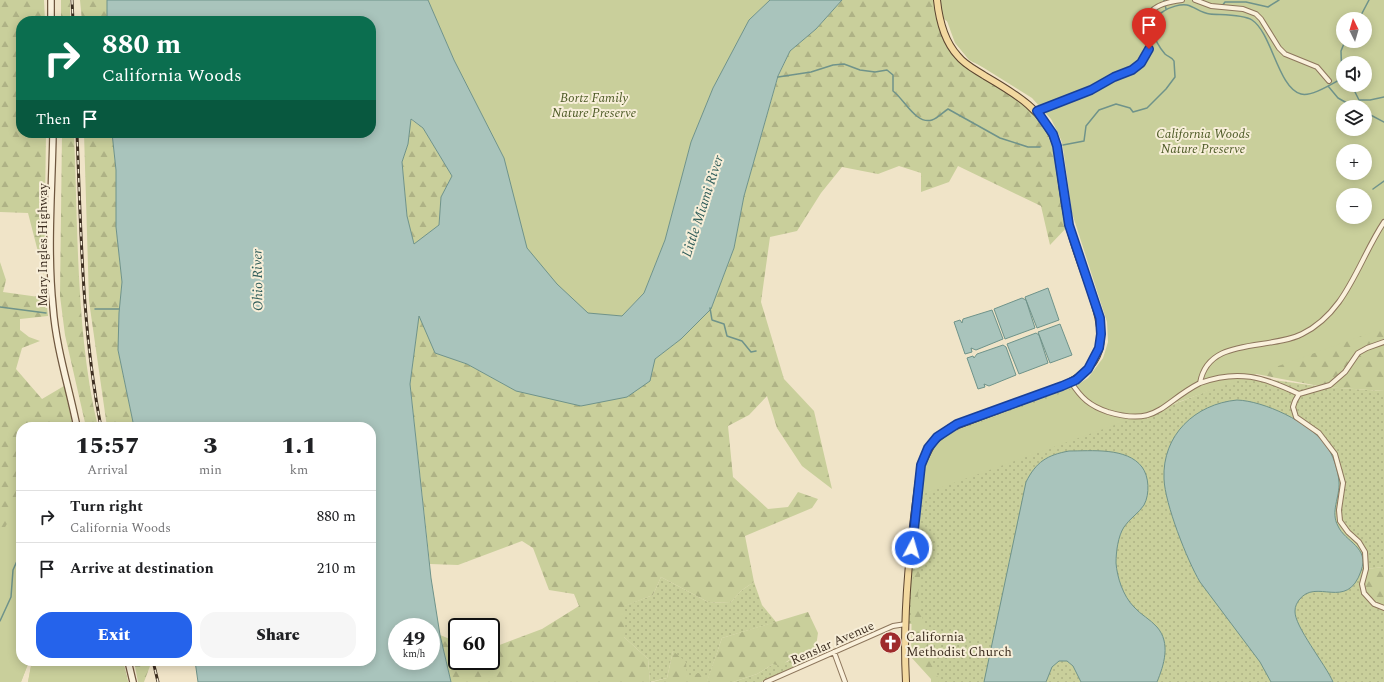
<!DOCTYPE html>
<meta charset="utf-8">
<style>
body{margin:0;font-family:Spectral,serif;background:#f6f6f6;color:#202124;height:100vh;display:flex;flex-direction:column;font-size:15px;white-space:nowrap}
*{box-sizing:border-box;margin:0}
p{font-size:13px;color:#757577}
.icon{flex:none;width:22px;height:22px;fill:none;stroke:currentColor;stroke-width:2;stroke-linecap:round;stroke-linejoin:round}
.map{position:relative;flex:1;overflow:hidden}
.details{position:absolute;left:16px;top:422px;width:360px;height:244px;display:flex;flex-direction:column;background:#fff;border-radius:16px;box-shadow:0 2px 10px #0003}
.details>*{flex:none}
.top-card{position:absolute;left:16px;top:16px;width:360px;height:122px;border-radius:16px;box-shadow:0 2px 10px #0003;background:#0b6e4f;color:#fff;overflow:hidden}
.needle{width:26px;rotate:355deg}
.controls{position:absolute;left:1336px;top:12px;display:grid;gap:8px}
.controls a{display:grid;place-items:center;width:36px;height:36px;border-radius:50%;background:#fff;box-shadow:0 2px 10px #0003;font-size:20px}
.speed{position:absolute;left:388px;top:618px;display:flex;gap:8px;font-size:20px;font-weight:700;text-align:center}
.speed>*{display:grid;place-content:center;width:52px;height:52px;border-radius:50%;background:#fff;box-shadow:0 2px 10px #0003;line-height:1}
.speed small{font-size:10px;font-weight:400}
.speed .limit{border:2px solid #111;border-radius:6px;background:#fff;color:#111}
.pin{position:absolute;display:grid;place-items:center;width:34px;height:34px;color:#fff;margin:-41px -17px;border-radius:50% 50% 50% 0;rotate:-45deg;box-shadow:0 0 4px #0007}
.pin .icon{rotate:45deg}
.me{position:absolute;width:44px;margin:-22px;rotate:6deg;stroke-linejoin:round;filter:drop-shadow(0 0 3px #0008)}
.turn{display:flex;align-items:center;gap:14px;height:84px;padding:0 20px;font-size:18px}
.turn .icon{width:52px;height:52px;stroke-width:2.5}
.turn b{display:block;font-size:28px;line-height:34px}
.then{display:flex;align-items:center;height:38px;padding:0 20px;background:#0003;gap:8px;font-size:15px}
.eta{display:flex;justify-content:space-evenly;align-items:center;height:68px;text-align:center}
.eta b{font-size:24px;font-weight:800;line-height:28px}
.cta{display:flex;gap:8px;margin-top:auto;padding:8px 20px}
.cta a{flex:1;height:46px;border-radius:16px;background:#2563eb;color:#fff;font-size:16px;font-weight:800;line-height:46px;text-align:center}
.cta a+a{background:#f6f6f6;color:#202124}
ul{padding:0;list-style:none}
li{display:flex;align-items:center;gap:12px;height:52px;padding:0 20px;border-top:1px solid #e0e0e0}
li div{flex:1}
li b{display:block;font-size:15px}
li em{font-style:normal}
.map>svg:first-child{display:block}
.grass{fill:url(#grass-dots)}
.forest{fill:url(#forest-firs);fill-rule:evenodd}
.green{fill:#c9cf9b;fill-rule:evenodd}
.water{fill:#a9c4bc;stroke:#6f938a;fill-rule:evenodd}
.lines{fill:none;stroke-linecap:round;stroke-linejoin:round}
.stream{stroke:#6f938a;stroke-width:1.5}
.street-casing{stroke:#8d765c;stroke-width:6}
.secondary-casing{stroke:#6f573f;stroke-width:8}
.primary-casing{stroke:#5b4430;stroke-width:8}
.street{stroke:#faf1dc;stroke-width:4}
.secondary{stroke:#faf1dc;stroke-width:5.5}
.primary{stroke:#f3d9a0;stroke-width:6}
.rail-casing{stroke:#3d2e20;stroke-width:3}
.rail{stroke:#f7eed8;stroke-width:1.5;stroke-dasharray:4.5;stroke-linecap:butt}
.route-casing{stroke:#184099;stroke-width:10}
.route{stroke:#2563eb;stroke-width:7}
.labels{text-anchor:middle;stroke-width:4;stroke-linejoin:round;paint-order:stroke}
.park-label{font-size:13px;font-style:italic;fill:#4d5a26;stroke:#f7eed8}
.street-label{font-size:13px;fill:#3d2e20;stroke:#f7eed8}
.poi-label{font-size:13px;fill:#3d2e20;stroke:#f7eed8;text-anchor:start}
.water-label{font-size:14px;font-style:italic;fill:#2f5d5a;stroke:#f7eed8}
</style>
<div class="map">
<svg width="1384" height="682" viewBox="0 0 1384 682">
<defs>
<pattern id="grass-dots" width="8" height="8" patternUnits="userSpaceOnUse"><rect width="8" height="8" fill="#c9cf9b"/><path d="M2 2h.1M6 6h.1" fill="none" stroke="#aeb285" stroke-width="1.8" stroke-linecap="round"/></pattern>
<pattern id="forest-firs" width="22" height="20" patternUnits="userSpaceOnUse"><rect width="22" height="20" fill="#c9cf9b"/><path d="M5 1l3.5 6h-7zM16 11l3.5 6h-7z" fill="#aeb285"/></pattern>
</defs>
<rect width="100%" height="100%" fill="#f0e4c8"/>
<path class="grass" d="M1246 376 1324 387 1384 391V567L1366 569 1384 608V682H935L917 624H906L921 465 943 432 1071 382 1078 393 1164 408Z
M661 577 708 602 730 603 742 590 754 582 762 605 776 622 722 638 707 682 687 677 673 651 667 678 650 682 648 659 624 637V606L653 595Z
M815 653 821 654 761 682H733L757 674 773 664 787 662 795 656Z"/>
<path class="forest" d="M0 0H44L45 21H21V133H46L44 275 28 213 0 212Z
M61 0H70V21H61Z
M80 0H107V21H82Z
M842 0H1384V209L1114 345 1065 151 1054 120 1037 98 1007 79 969 60 958 46 952 25 940 16 958 56 1023 100 1053 134 1069 225 1050 245 1041 206 958 166 949 182 921 192V173L899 166 878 174 842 167 821 193 797 231 770 237 761 302 784 379 814 411 832 489 802 466 777 428 767 396 749 415 728 426 733 477 768 509 788 507 798 492 818 499 812 508 745 536 754 582 742 590 730 603 708 602 661 577 653 595 625 606 624 637 648 659 650 682H451L440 635 457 642V661H491V647L497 646 542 629 579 606 574 594 549 590 533 548 522 541 458 565 430 564 410 384 419 315 435 353 467 364 516 391 655 359 681 339 711 309 734 248 744 196 778 77 790 51 816 29ZM1343 19H1365V41H1343ZM1343 63H1365V85H1343ZM1343 107H1365V129H1343ZM1343 151H1365V173H1343ZM1343 195H1365V217H1343Z
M410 119 423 128 452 176 441 197 439 225 414 245 407 216 402 162 408 144Z
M62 133H74C78 228 76 335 98 427H86L65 335 60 296Z
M84 133H112L116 170V227L122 282 119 313 118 350 134 427H107L89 301Z
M1384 235V391L1324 387 1235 370Z
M0 262 6 280 3 292 46 298 48 316 20 319V330L29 337 40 341 22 348 16 369 42 399 64 386 73 427H21V661H123L128 682H28L31 666 28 664 21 682H0Z
M917 546 923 548 918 596 929 650 939 682H931V679L911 657 912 593Z
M1384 567V608L1374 604 1362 588 1366 569Z
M808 612 818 633 815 653 795 656 780 666 773 664 757 674 733 682H652L667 678 673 651 686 662 687 677 699 673 707 681 722 638Z
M134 661H149L150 666 144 682H138Z"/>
<path class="green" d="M428 0H770L749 20 713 88 691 142 665 240 644 293 622 316 527 314 504 158 454 60Z
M943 0H1384V328L923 494 926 462 935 445 956 431 1068 391 1088 378 1103 358 1108 342 1107 322 1072 213 1062 141 1051 119 1032 98 968 58 955 43 943 10ZM1343 19H1365V41H1343ZM1343 63H1365V85H1343ZM1343 107H1365V129H1343ZM1343 151H1365V173H1343ZM1343 195H1365V217H1343Z
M21 499V661H123L128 682H28L31 666 28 664 21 682H0V541L4 529Z"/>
<path class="water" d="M107 0H428L454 60 504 158 527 248 557 284 588 313 622 316 644 293 665 240 691 142 713 88 749 20 770 0H842L816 29 790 51 778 76 744 196 734 248 711 309 681 339 655 359 650 381 627 397 581 406 516 391 467 364 435 353 419 316 410 384 431 578 440 635 451 682H198L195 661H371V427H134L118 350 119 313 122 282 116 227V170L112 133H371V21H107ZM411 119 423 128 452 176 441 197 439 225 414 244 407 216 402 162 408 144ZM397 627H431V661H397Z
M1048 288 1059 320 1037 328 1026 300 1035 328 1005 339 994 309 1022 298 1026 300 1025 297Z
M992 310 1003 339 976 350 971 348 972 352 965 354 954 322 960 320 962 323 963 319Z
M1060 324 1072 355 1050 363 1038 332Z
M1036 333 1039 335 1048 363 1019 374 1007 344Z
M1003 345 1006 347 1016 375 989 386 984 384 985 387 978 389 967 358 973 356 974 358 977 354Z
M1237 400C1264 401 1309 422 1326 445 1333 455 1338 469 1339 482 1340 497 1330 512 1338 526 1345 542 1370 547 1361 571 1347 612 1316 577 1299 600 1297 603 1295 606 1295 611 1294 626 1326 665 1333 682H1271L1260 662 1200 582C1187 560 1165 504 1164 479 1162 435 1195 404 1237 400Z
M1069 451C1091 451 1127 447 1142 467 1149 476 1150 494 1144 505 1139 513 1129 519 1124 527 1118 536 1116 552 1116 563 1117 577 1123 596 1134 607 1141 615 1150 619 1157 627 1171 643 1164 665 1157 682H1081L1073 666 1067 661H1059L1052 667 1046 682H984L1026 482C1036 462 1047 455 1069 451Z"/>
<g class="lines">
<path class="stream" d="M1164 0 1166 9
M1222 6 1225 2H1246L1268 7 1279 0
M1359 19 1369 0
M778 77 811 72 833 65 844 64 860 70 875 72 887 70 893 75V91C904 99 916 125 932 120 938 118 943 112 948 109L1000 138 1028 147H1040
M1342 78 1341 51 1345 41
M1356 85 1355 92 1359 100H1370L1384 97
M1328 86 1338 98 1354 107
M1365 112 1384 122
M1063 145 1084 141 1086 126 1099 110 1116 104 1130 108 1133 112 1147 108 1166 89 1175 77 1174 61C1172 57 1168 57 1165 54 1154 41 1145 21 1164 11 1170 7 1180 4 1187 5 1195 7 1201 13 1210 14 1221 15 1243 14 1252 20 1272 33 1278 88 1301 94 1312 97 1333 83 1343 78
M1373 189 1384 181
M0 307 46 313
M710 308 712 320 724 324 727 336 742 341 751 352 756 351
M95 309H119
M0 621 11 597 13 570 21 552"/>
<defs>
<path id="street" d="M1195 0 1211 6 1243 9 1256 14 1261 19 1279 48 1285 54 1317 67 1329 81
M1037 111C1055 104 1074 99 1091 90 1099 86 1106 81 1113 78 1123 73 1134 71 1142 62 1163 34 1124 7 1182 0
M1384 342 1367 348 1358 353 1345 372 1330 385 1299 394 1295 401 1293 407 1296 417 1319 433 1335 454 1343 483 1339 510 1340 521 1348 532 1359 542 1365 552 1366 569 1362 584 1364 593 1374 604 1384 608
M1071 382C1081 398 1090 406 1108 412 1158 427 1161 403 1200 383 1208 336 1268 351 1302 334 1347 312 1358 261 1384 222
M1200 383C1238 369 1264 377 1299 394
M834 652 845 682
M766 682 893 626 906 624"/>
<path id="secondary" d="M51 0V21
M53 133C52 191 47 250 53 307 56 348 69 387 77 427
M128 661 133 682"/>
<path id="primary" d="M906 682C902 611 911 535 921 465L933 442 950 428 1062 386C1113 363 1104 331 1089 286 1082 266 1074 246 1069 225 1063 199 1061 173 1057 146 1045 111 1016 94 985 76 976 70 965 65 958 56 945 42 939 19 937 0"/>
</defs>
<use href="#street" class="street-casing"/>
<use href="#secondary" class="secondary-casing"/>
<use href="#primary" class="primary-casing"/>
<use href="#street" class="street"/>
<use href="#secondary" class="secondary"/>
<use href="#primary" class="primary"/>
<defs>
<path id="rail" d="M72 0 73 21
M77 133C81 231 82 330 101 427
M153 661 158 682"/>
</defs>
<use href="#rail" class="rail-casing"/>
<use href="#rail" class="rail"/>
</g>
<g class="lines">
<defs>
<path id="route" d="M912 548 921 465 928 448 937 437 957 424 1062 386 1076 380 1088 369 1099 348 1101 334 1100 318 1069 225 1057 146 1053 134 1037 111 1091 90 1114 77 1132 70 1141 63 1149 49"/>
</defs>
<use href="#route" class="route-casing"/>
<use href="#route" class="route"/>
</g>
<defs>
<symbol id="church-disc" viewBox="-11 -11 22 22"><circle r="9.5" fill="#9e2a2b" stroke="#f7eed8"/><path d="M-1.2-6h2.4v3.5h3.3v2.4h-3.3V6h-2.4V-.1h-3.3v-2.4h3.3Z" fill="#fff"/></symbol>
</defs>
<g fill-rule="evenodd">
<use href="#church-disc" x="878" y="630" width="25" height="25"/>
</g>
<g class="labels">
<g class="park-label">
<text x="594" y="102">Bortz Family<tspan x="594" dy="15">Nature Preserve</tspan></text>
<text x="1203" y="138">California Woods<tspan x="1203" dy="15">Nature Preserve</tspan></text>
</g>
<g class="street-label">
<text transform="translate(42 245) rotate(-90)" y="5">Mary Ingles Highway</text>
<text transform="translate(832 642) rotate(-24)" y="5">Renslar Avenue</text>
</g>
<g class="poi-label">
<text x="906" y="641">California<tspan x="906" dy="15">Methodist Church</tspan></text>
</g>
<g class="water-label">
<text transform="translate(702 206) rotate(-72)" y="5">Little Miami River</text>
<text transform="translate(257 280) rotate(-91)" y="5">Ohio River</text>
</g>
</g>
</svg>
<div class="controls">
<a><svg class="needle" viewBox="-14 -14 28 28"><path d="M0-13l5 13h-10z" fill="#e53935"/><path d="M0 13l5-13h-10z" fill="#757577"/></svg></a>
<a><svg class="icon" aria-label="sound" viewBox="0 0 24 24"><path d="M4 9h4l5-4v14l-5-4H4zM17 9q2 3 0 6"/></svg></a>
<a><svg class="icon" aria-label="layers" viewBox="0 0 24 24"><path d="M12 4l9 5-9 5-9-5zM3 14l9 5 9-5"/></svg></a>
<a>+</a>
<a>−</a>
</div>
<div class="speed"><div>49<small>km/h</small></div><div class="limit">60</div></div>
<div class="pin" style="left:1149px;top:49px;background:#d93025"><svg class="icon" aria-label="arrive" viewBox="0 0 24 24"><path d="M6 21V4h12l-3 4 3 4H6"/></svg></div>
<svg class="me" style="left:912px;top:548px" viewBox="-20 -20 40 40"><circle r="17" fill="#2563eb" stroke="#fff" stroke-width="3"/><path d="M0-11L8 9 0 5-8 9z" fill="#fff"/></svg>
<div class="top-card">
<div class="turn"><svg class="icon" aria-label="right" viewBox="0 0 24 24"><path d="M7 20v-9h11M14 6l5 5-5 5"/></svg><div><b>880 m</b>California Woods</div></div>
<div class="then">Then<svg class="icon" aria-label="arrive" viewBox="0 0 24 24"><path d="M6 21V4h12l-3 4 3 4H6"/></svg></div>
</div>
<section class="details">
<div class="eta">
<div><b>15:57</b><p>Arrival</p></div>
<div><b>3</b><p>min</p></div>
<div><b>1.1</b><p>km</p></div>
</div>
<ul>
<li><svg class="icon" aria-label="right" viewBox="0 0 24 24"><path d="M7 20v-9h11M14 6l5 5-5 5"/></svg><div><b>Turn right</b><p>California Woods</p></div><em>880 m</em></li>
<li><svg class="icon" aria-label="arrive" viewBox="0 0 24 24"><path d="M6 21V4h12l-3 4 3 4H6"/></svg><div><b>Arrive at destination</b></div><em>210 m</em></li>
</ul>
<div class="cta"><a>Exit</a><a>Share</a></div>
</section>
</div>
